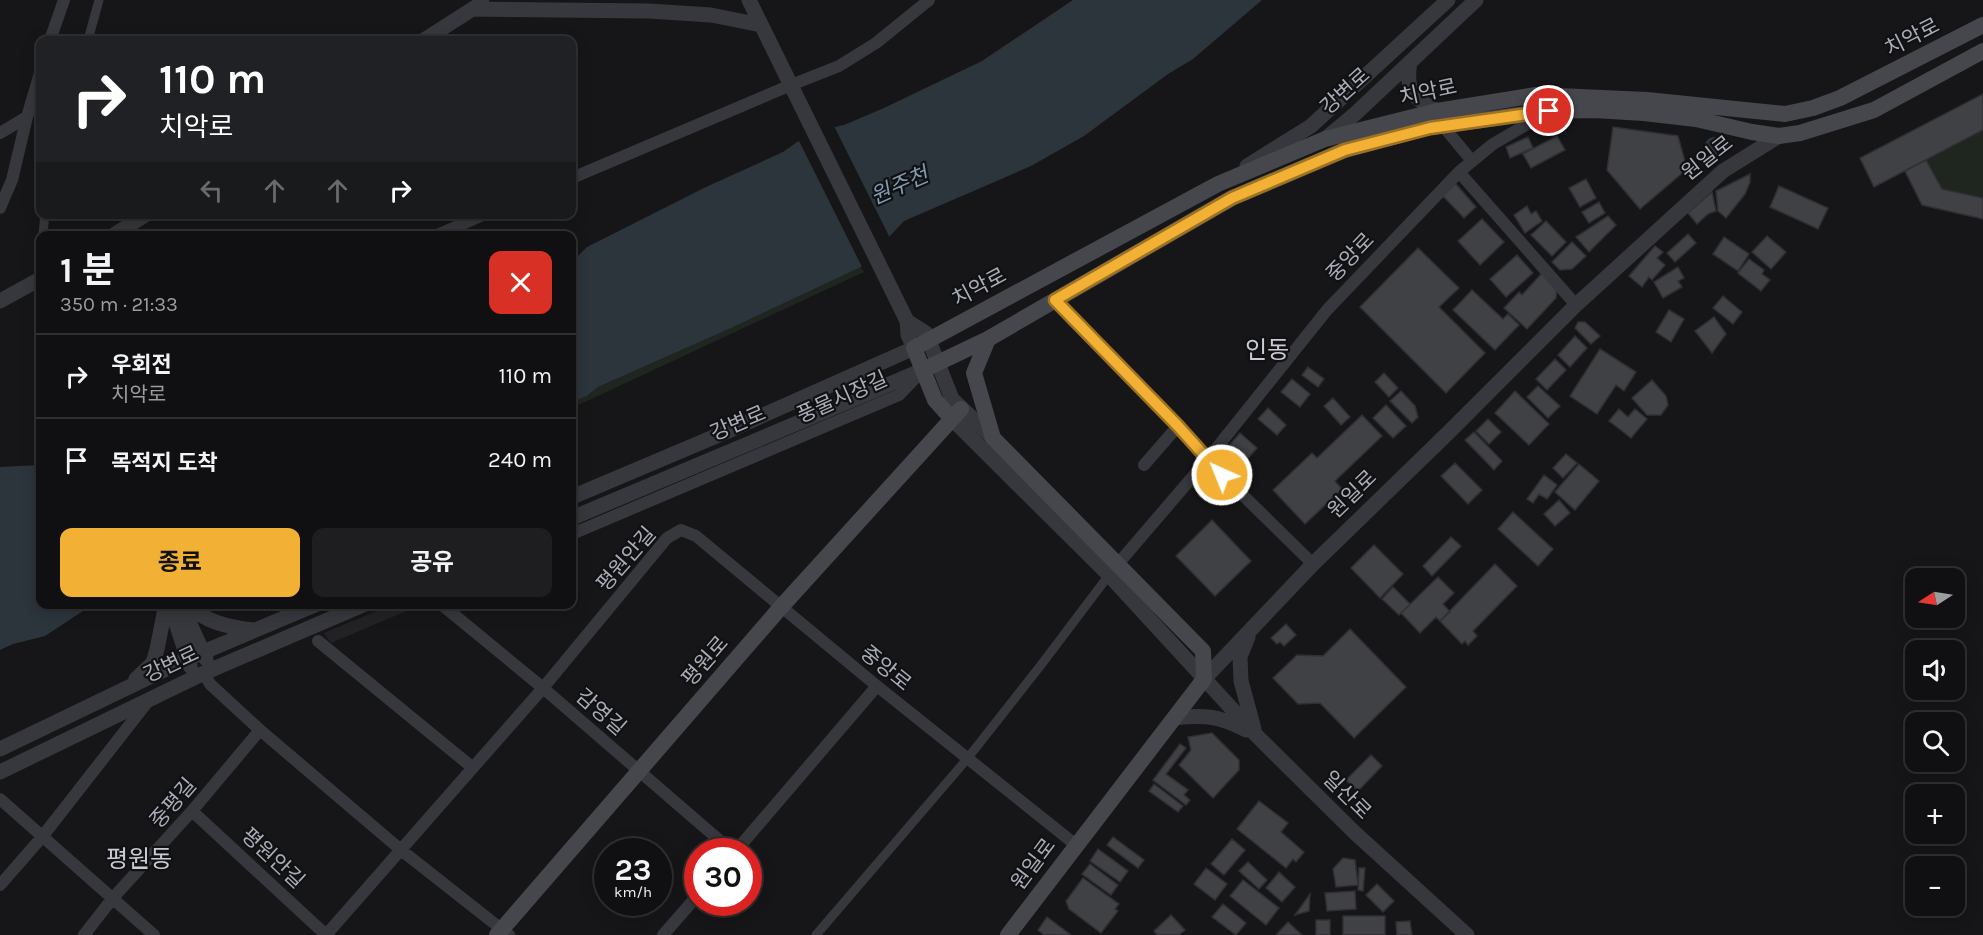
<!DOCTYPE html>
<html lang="ko">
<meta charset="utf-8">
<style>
body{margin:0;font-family:Karla,"Noto Sans KR",sans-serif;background:#1e1e20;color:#f1f3f6;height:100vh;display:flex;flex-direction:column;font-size:22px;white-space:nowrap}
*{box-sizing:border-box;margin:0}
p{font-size:20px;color:#9c9d9f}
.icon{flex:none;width:33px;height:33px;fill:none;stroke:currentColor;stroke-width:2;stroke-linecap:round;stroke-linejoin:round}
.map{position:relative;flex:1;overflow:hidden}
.side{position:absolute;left:36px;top:231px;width:540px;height:378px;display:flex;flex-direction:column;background:#101012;border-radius:12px;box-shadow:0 3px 15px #0003,0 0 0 2px #303032}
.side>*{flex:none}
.hud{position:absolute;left:36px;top:36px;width:540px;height:183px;border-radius:12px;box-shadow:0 3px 15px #0003,0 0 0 2px #303032;background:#202124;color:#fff;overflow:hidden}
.needle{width:39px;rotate:258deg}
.tools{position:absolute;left:1905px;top:568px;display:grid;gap:12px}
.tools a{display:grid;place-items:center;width:60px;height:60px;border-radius:12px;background:#101012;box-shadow:0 3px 15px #0003,0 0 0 2px #303032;font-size:30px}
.speed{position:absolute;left:594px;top:838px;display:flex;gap:12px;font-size:30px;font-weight:700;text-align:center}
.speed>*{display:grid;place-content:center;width:78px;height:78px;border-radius:50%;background:#101012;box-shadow:0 3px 15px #0003,0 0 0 2px #303032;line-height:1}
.speed small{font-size:15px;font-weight:400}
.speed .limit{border:9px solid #d22;background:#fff;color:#111}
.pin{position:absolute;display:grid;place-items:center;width:51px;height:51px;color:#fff;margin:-26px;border:3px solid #fff;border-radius:50%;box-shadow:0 2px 6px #0007}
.me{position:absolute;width:66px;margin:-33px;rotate:316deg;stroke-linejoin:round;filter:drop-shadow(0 0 4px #0008)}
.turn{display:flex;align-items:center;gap:21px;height:126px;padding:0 24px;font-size:27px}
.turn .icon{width:78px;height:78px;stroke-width:2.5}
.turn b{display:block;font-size:42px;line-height:51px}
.lanes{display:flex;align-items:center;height:57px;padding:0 24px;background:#0003;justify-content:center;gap:30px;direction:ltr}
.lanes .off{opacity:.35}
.round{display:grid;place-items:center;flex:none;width:63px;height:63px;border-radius:12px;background:#1e1e20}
.overview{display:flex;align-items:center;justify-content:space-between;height:102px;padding:0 24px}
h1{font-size:36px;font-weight:700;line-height:45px}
.button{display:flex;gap:12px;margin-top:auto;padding:12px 24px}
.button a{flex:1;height:69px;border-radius:12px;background:#f2b134;color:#111;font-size:24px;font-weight:700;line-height:69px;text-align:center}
.button a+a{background:#1e1e20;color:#f1f3f6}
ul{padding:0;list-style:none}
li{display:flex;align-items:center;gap:18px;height:84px;padding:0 24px;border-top:2px solid #303032}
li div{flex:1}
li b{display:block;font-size:22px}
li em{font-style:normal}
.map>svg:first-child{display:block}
.built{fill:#222225}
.green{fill:#1e261f}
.water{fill:#2c353c}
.pier{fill:#161618}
.building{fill:#404145;stroke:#303034;stroke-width:1.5}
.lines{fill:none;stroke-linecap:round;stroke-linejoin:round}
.pedestrian{stroke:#37383d;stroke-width:9}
.minor{stroke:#37383d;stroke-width:12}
.tertiary{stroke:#37383d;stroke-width:15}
.secondary{stroke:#45474d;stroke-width:16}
.route-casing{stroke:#9d7322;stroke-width:15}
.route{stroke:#f2b134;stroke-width:10}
.labels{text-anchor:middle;stroke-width:4.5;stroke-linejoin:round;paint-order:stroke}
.street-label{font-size:21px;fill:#a8adb8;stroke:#111113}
.water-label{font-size:22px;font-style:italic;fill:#7f9bb3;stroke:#111113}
.quarter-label{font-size:24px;fill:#c9ccd4;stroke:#111113}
</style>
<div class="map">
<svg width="1983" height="935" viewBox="0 0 1983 935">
<rect width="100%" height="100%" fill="#161618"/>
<path class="built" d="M391 605H421L331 643 324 633Z"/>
<path class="green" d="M1983 130V198L1942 189 1926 160Z
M861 267 864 272 572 408V402L587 396 598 387 729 329Z"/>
<path class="water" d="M1073 0H1262L1193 59 1168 74 1084 136 1031 166 904 221 861 267 729 329 598 387 587 396 572 402V262L587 247 706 187 783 152 797 142 823 130 844 125 884 108 982 61Z
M1704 148a11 11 0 1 1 22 0a11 11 0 1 1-22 0Z
M40 465V604L92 605 45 636 13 644 0 650V467Z"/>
<path class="pier" d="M833 124 891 240 863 269 798 139Z"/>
<path class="building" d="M1983 94V130L1874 187 1860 158Z
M1613 127 1678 136 1687 169 1640 209 1607 170Z
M1557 136 1565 150 1531 168 1523 154Z
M1528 137 1533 148 1510 158 1506 147Z
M1926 160 1942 189 1983 198V219L1922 205 1905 171Z
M1750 174V182L1745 194 1726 218 1718 211 1716 191Z
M1586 179 1596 198 1580 207 1569 188Z
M1455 183 1476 207 1464 218 1442 195Z
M1779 186 1828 208 1818 229 1770 207Z
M1712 192 1716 211 1708 214 1697 224 1688 213Z
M1599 202 1605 213 1589 223 1582 212Z
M1527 206 1531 214 1536 211 1542 221 1525 233 1514 215Z
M1608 216 1616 225 1589 252 1576 237Z
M1482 219 1504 242 1480 265 1458 241Z
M1546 221 1566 242 1552 256 1531 235Z
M1688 234 1696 243 1675 262 1667 253Z
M1767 236 1786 252 1771 269 1752 252Z
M1724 237 1749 254 1738 271 1713 254Z
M1572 242 1586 256 1572 269 1560 270 1552 262Z
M1655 246 1663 252 1657 258 1665 265 1652 280 1649 277 1642 287 1629 276Z
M1418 248 1459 288 1439 307 1485 353 1446 393 1360 307Z
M1517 255 1533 273 1506 297 1490 279Z
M1749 259 1764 270 1762 274 1770 280 1761 291 1738 273Z
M1678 267 1684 278 1678 281 1682 287 1663 298 1654 282Z
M1543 272 1557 284 1556 298 1527 329 1504 308 1519 292 1522 295Z
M1472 290 1503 319 1508 314 1519 325 1495 350 1453 310Z
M1723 296 1742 312 1733 324 1713 308Z
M1669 310 1684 319 1671 342 1656 332Z
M1714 317 1726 334 1712 353 1695 331Z
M1578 322H1585L1600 336 1591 344 1575 328Z
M1575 336 1587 348 1570 367 1558 355Z
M1600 349 1636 372 1624 391 1616 385 1597 414 1570 396Z
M1555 359 1566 370 1547 390 1536 379Z
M1308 367 1324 379 1318 387 1302 375Z
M1384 373 1398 388 1389 397 1375 382Z
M1292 379 1310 394 1300 407 1281 392Z
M1652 380 1666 396 1668 405 1661 415H1647L1632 398Z
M1538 386 1560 406 1548 418 1527 397Z
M1401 391 1415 406 1418 417 1412 423 1390 401Z
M1515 391 1549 424 1529 445 1495 413Z
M1333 398 1350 417 1341 425 1324 406Z
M1386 405 1406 426 1393 438 1373 418Z
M1268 408 1286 425 1277 435 1258 419Z
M1619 409 1628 417 1635 409 1647 419 1631 438 1609 421Z
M1362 415 1382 436 1335 481 1342 489 1305 524 1273 490 1312 453 1317 458Z
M1488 419 1501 432 1489 444 1476 431Z
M1474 432 1502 461 1494 470 1465 440Z
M1240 433 1257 448 1237 471 1220 456Z
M1566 454 1577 463 1563 478 1553 468Z
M1455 463 1482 490 1468 504 1441 476Z
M1579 464 1599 481 1575 510 1555 492Z
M1544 475 1557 485 1547 499 1539 494 1533 503 1527 499Z
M1559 500 1570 513 1555 526 1544 514Z
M1513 512 1553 549 1538 566 1498 529Z
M1212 520 1251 561 1215 596 1176 556Z
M1451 537 1461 546 1432 576 1423 566Z
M1374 545 1403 574 1380 598 1351 568Z
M1495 564 1517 586 1473 631 1477 636 1468 645 1465 641 1462 644 1440 621Z
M1438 577 1454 593 1443 604 1450 612 1440 621 1436 617 1420 633 1401 613Z
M1393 587 1410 604 1399 615 1382 599Z
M1286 624 1296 635 1284 646 1280 642 1277 644 1271 638Z
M1350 629 1406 687 1354 738 1320 703 1298 704 1273 678 1297 655 1323 656Z
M1212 733 1239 760V770L1213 798 1179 765 1191 750 1188 737Z
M1180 744 1186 748 1166 774 1188 790 1184 795 1190 800 1186 805 1153 780Z
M1371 755 1382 766 1358 791 1346 780Z
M1154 784 1183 806 1178 812 1149 791Z
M1259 801 1288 823 1281 832 1304 852 1296 862 1293 859 1286 868 1237 829Z
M1113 837 1144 860 1138 868 1107 845Z
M1232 839 1245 850 1224 875 1211 864Z
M1098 849 1128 871 1120 882 1090 861Z
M1343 858 1355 860 1358 885 1336 887 1333 869Z
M1248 862 1267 880 1259 889 1239 871Z
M1090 864 1118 885 1111 895 1082 874Z
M1206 868 1227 884 1215 900 1194 884Z
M1359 868H1365L1363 891 1358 890Z
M1279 872 1295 887 1282 902 1266 888Z
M1083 878 1119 904 1115 909 1118 911 1101 933 1069 909 1066 901Z
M1243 880 1279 908 1266 925 1230 896Z
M1377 884 1394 901 1383 912 1366 895Z
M1355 891 1356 909 1327 911 1325 893Z
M1310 894 1309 911 1295 915Z
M1223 904 1246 923 1236 935 1212 917Z
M1171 915 1185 930 1179 935H1157L1154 931Z
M1343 916H1385V935H1343Z
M1047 917 1071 935H1044L1038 930Z
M1316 920H1330V935H1316Z
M1410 921 1412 935H1397L1396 922Z
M1288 922 1302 935H1276Z"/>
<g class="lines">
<path class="pedestrian" d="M88 40 99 0
M43 234 45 214
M816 935 967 759 1041 665 1109 575"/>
<path class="minor" d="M50 40 64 0
M1443 126 1472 161
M0 133 27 117
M1459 172 1576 305
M572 178 791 85 839 66 876 43 929 0
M0 208 12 180 27 117 40 73
M435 236 485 214
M1055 300 1178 426 1207 460 1313 564
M1144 465 1178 426
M572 534 899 395 920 373
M1117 565 1207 460 1327 310 1459 172 1493 144 1543 115
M441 604 543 688 733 852
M318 641 473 768
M204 673 210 684 260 730 401 850 509 935
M0 799 154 935
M192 811 326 935
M735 852 877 686
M0 885 42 837 149 700
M84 935 112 899 192 811 260 730
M326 935 543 688 667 538 681 530 696 536 877 686 1076 845
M663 935 698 895"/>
<path class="tertiary" d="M473 9 649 11 711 15 761 25
M424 40 482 3
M1410 62C1405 91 1413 98 1437 111
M1325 139 1355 114 1476 0
M1247 166 1311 126 1448 0
M112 236 147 214
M0 301 40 279
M907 321 926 333 952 399 993 438
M952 419 1109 575 1256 735 1354 832 1467 935
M572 497 728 431 914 348 908 335 907 321 749 0
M572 518 923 370
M167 604 176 623 190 666
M181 604 206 659
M186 604C205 622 228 627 253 630
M1248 637 1240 657 1241 681 1254 729
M136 679 153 663 157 649 166 604
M1204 679 1313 564 1449 432 1576 305 1723 171 1779 136
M1174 718C1204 715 1218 715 1246 730
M0 749 187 659 317 604
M0 772 204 673 365 604"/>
<path class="secondary" d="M988 339 974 373 993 438 1203 651 1204 679 1008 935
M923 370 988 339 1232 198 1345 150 1430 127 1549 111 1594 110 1644 113 1696 119 1752 132 1779 136 1800 133 1874 110 1983 51
M952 419 935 400 914 348 1218 184 1325 139 1437 111 1536 95 1647 100 1785 114 1813 108 1840 98 1983 25
M497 935 781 607 961 409"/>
</g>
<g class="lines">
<defs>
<path id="route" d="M1222 475 1178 426 1055 300 1232 198 1345 150 1430 128 1549 111"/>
</defs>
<use href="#route" class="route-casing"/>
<use href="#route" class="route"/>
</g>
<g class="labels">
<g class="street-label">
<text transform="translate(1912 37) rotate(-27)" y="7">치악로</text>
<text transform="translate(1345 91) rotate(-42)" y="7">강변로</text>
<text transform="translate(1428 92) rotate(-12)" y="7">치악로</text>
<text transform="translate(1707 158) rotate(-38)" y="7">원일로</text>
<text transform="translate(1350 257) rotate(-46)" y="7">중앙로</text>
<text transform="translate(979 287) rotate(-28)" y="7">치악로</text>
<text transform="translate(842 397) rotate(-24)" y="7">풍물시장길</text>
<text transform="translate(738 423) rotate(-23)" y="7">강변로</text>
<text transform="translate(1352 494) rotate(-44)" y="7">원일로</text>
<text transform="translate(626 559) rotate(-49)" y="7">평원안길</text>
<text transform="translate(705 661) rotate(-49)" y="7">평원로</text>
<text transform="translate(171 664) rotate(-25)" y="7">강변로</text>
<text transform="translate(886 668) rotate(39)" y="7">중앙로</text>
<text transform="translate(601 712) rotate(41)" y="7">감영길</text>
<text transform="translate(1347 795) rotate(45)" y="7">일산로</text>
<text transform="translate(173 803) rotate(-49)" y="7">중평길</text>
<text transform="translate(273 858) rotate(43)" y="7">평원안길</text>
<text transform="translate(1033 864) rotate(-53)" y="7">원일로</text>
</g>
<g class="water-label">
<text transform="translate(899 185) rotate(-24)" y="8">원주천</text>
</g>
<g class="quarter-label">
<text x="1267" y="358">인동</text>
<text x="139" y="867">평원동</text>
</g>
</g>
</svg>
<div class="tools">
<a><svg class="needle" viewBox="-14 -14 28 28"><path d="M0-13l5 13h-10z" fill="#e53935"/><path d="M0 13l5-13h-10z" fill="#9c9d9f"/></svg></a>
<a><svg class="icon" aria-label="sound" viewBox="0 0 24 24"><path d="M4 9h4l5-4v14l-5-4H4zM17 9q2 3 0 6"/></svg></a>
<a><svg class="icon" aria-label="search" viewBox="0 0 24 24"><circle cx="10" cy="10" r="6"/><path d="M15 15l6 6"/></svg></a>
<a>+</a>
<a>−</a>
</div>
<div class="speed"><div>23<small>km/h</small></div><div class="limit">30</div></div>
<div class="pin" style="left:1549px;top:111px;background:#d93025"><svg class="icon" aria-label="arrive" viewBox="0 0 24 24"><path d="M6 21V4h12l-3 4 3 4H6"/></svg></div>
<svg class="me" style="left:1222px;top:475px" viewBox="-20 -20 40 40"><circle r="17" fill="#f2b134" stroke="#fff" stroke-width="3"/><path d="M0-11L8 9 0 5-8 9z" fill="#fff"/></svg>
<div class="hud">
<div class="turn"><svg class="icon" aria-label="right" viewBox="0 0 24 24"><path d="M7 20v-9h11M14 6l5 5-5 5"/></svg><div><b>110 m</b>치악로</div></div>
<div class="lanes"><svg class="icon off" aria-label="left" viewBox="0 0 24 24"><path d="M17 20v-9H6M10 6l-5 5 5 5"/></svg><svg class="icon off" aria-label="ahead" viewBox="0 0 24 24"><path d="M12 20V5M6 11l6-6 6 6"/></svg><svg class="icon off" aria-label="ahead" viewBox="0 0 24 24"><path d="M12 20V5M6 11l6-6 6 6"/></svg><svg class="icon" aria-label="right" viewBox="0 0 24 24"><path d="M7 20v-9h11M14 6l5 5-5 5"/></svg></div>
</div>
<section class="side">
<div class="overview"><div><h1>1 분</h1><p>350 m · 21:33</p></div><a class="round" style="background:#d93025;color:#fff"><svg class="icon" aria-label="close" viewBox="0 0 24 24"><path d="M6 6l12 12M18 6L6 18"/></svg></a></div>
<ul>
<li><svg class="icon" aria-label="right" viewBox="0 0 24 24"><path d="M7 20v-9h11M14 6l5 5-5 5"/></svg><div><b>우회전</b><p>치악로</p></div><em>110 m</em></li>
<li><svg class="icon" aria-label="arrive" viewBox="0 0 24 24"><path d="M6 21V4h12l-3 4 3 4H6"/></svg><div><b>목적지 도착</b></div><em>240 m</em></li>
</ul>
<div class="button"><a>종료</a><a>공유</a></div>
</section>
</div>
